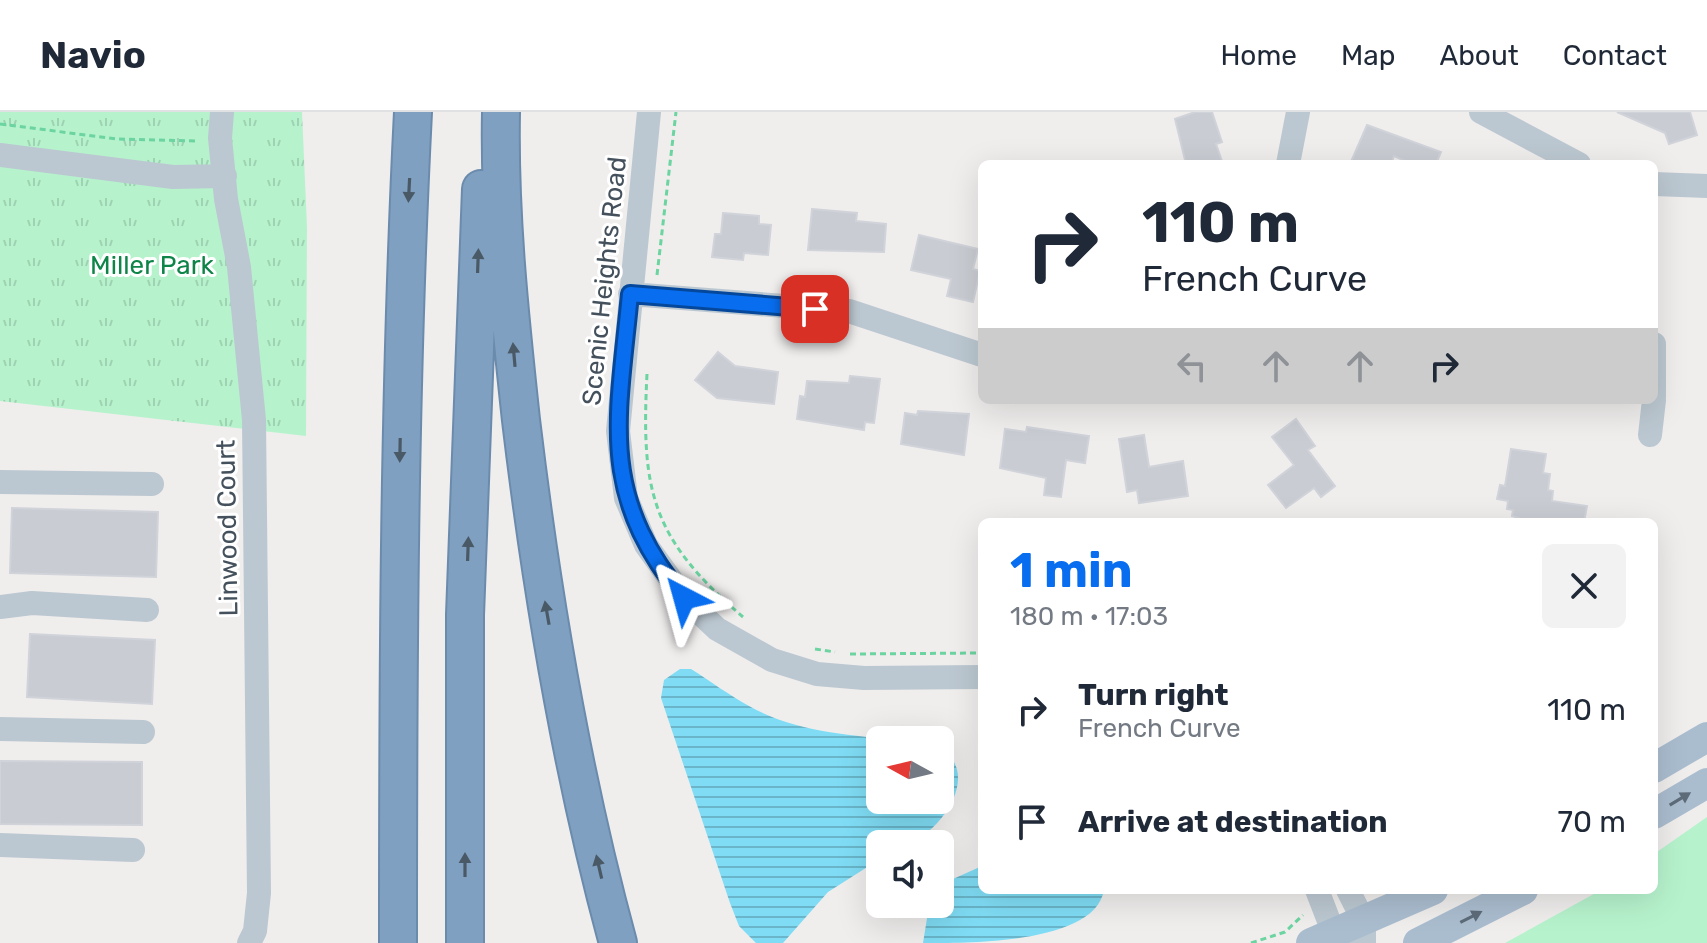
<!DOCTYPE html>
<meta charset="utf-8">
<style>
body{margin:0;font-family:Rubik,sans-serif;background:#f2f2f3;color:#1f2937;height:100vh;display:flex;flex-direction:column;font-size:30px;white-space:nowrap}
*{box-sizing:border-box;margin:0}
p{font-size:26px;color:#747a83}
.icon{flex:none;width:44px;height:44px;fill:none;stroke:currentColor;stroke-width:2;stroke-linecap:round;stroke-linejoin:round}
.map{position:relative;flex:1;overflow:hidden}
.side{position:absolute;left:978px;top:406px;width:680px;height:376px;display:flex;flex-direction:column;background:#fff;border-radius:12px;box-shadow:0 8px 32px #0002}
.side>*{flex:none}
.top-card{position:absolute;left:978px;top:48px;width:680px;height:244px;border-radius:12px;box-shadow:0 8px 32px #0002;background:#fff;color:#1f2937;overflow:hidden}
.needle{width:52px;rotate:278deg}
.tools{position:absolute;left:866px;top:614px;display:grid;gap:16px}
.tools a{display:grid;place-items:center;width:88px;height:88px;border-radius:12px;background:#fff;box-shadow:0 8px 32px #0002;font-size:40px}
.pin{position:absolute;display:grid;place-items:center;width:68px;height:68px;color:#fff;margin:-34px;border-radius:16px;box-shadow:0 4px 12px #0006}
.me{position:absolute;width:88px;margin:-44px;rotate:321deg;stroke-linejoin:round;filter:drop-shadow(0 0 6px #0008)}
.turn{display:flex;align-items:center;gap:28px;height:168px;padding:0 32px;font-size:36px}
.turn .icon{width:104px;height:104px;stroke-width:2.5}
.turn b{display:block;font-size:56px;line-height:68px}
.lanes{display:flex;align-items:center;height:76px;padding:0 32px;background:#0003;justify-content:center;gap:40px;direction:ltr}
.lanes .off{opacity:.35}
.round{display:grid;place-items:center;flex:none;width:84px;height:84px;border-radius:12px;background:#f2f2f3}
.headline{display:flex;align-items:center;justify-content:space-between;height:136px;padding:0 32px}
h1{font-size:48px;font-weight:700;line-height:60px;color:#086eef}
ul{padding:0;list-style:none}
li{display:flex;align-items:center;gap:24px;height:112px;padding:0 32px}
li div{flex:1}
li b{display:block;font-size:30px}
li em{font-style:normal}
header{display:flex;align-items:center;gap:48px;box-sizing:border-box;height:112px;padding:0 40px;background:#fff;border-bottom:2px solid #e0e1e3}
header strong{font-size:38px}
nav{display:flex;gap:44px;margin-inline-start:auto;font-size:28px}
.map>svg:first-child{display:block}
.grass{fill:#b6f3cd}
.park{fill:url(#park-tufts)}
.water{fill:url(#water-rules)}
.building{fill:#c9ccd2;stroke:#d0d3d9;stroke-width:2}
.lines{fill:none;stroke-linecap:round;stroke-linejoin:round}
.highway-casing{stroke:#6b8bad;stroke-width:40}
.path{stroke:#6bd4a0;stroke-width:3;stroke-dasharray:6 4;stroke-linecap:butt}
.minor{stroke:#bcc8d1;stroke-width:24}
.major{stroke:#aabdcf;stroke-width:30}
.highway{stroke:#7fa0c1;stroke-width:36}
.oneway{fill:#4a5966}
.oneway2{fill:#5e6c79}
.route-casing{stroke:#05489b;stroke-width:20}
.route{stroke:#086eef;stroke-width:14}
.labels{text-anchor:middle;stroke-width:6;stroke-linejoin:round;paint-order:stroke}
.park-label{font-size:26px;fill:#0e8448;stroke:#fff}
.street-label{font-size:26px;fill:#44515c;stroke:#fff}
</style>
<header>
<strong>Navio</strong>
<nav><a>Home</a><a>Map</a><a>About</a><a>Contact</a></nav>
</header>
<div class="map">
<svg width="1707" height="831" viewBox="0 0 1707 831">
<defs>
<pattern id="park-tufts" width="24" height="20" patternUnits="userSpaceOnUse" patternTransform="scale(2)"><rect width="24" height="20" fill="#b6f3cd"/><path d="M3 7l-1-3M5 7V3M7 7l1-3M15 17l-1-3M17 17v-4M19 17l1-3" fill="none" stroke="#9ed2b2"/></pattern>
<pattern id="water-rules" width="6" height="5" patternUnits="userSpaceOnUse" patternTransform="scale(2)"><rect width="6" height="5" fill="#7fdcf4"/><path d="M0 2.5h6" fill="none" stroke="#6ab5c9"/></pattern>
</defs>
<rect width="100%" height="100%" fill="#f0eded"/>
<path class="grass" d="M1707 705V831H1505L1601 778H1654V742Z"/>
<path class="park" d="M0 0H302L307 115 306 324 0 289Z"/>
<path class="water" d="M680 557H691C710 569 729 583 749 594 795 620 850 623 900 628H880V688H940V637C983 660 940 724 905 732 898 734 888 732 880 732V747L828 780 783 831H756L739 814 730 791 661 586 664 568Z
M982 754V778H1104C1095 831 974 831 923 831L929 794 940 792V777L953 767Z"/>
<path class="building" d="M1195 0H1212L1222 30 1216 32 1223 52H1186L1175 7Z
M1617 0H1690L1697 23 1669 32 1665 21Z
M1367 13 1441 40 1436 52H1412L1394 44 1391 52H1350Z
M812 97 857 101 856 109 886 112 884 140 808 138Z
M723 101 759 104V112L771 113 768 143 744 141 743 148 712 145 715 122H721Z
M919 123 978 137 973 157 980 159 973 190 947 184 951 167 911 158Z
M718 240 735 254 778 260 774 292 717 286 695 268Z
M850 264 880 267 874 311 865 310 864 318 797 307 800 284 805 285 807 269 849 271Z
M918 299 969 302 964 343 901 332 905 301 917 303Z
M1296 307 1315 334 1308 338 1335 374 1321 385 1314 376 1286 396 1268 373 1294 353 1272 325Z
M1027 315 1089 324 1085 351 1066 348 1061 385 1044 383 1046 366 1000 356 1005 317 1026 320Z
M1144 323 1149 355 1183 349 1188 384 1139 391 1137 378 1127 380 1119 327Z
M1511 337 1546 342 1543 361 1550 362 1548 378 1553 379 1552 389 1587 394 1584 410H1519V406L1512 404 1513 398 1507 397 1508 389 1497 387 1500 373 1505 374Z
M12 396 158 400 156 465 10 461Z
M30 522 155 528 152 592 27 585Z
M0 649 142 650V713L0 712Z"/>
<g class="lines">
<defs>
<path id="highway" d="M501 0C499 103 510 206 521 308 542 484 571 659 618 831
M398 831C398 554 399 277 413 0
M465 831V503L481 77"/>
</defs>
<use href="#highway" class="highway-casing"/>
<path class="path" d="M0 12 117 27 199 29
M657 163 676 0
M647 262C641 379 651 426 743 505
M815 537 835 540
M850 542 982 541
M1251 831 1285 820 1303 803"/>
<path class="minor" d="M222 0 220 26 226 87 239 155 254 308 259 781 255 819 249 831
M649 0 618 319 626 386 646 433 684 486 717 517 772 548 817 562 864 566 982 565
M1481 0 1579 52
M0 43 173 65 225 64
M1288 52 1298 0
M1654 72 1707 74
M630 182 849 199 982 243
M1654 232V285
M1650 323 1654 288
M0 370 152 372
M0 495 32 491 147 498
M0 617 143 620
M0 733 133 738
M1317 778 1334 822 1342 831
M1348 778 1364 810V831"/>
<path class="major" d="M1654 656 1707 625
M1654 702 1707 671
M1311 831 1433 778
M1418 831 1523 778"/>
<use href="#highway" class="highway"/>
</g>
<defs><path id="oneway-solid" d="M-6-.8H1V-3.2L6.5 0L1 3.2V.8H-6Z" transform="scale(2)"/></defs>
<g class="oneway">
<use href="#oneway-solid" transform="translate(409 78) rotate(93)"/>
<use href="#oneway-solid" transform="translate(478 149) rotate(-88)"/>
<use href="#oneway-solid" transform="translate(514 243) rotate(-95)"/>
<use href="#oneway-solid" transform="translate(400 338) rotate(91)"/>
<use href="#oneway-solid" transform="translate(468 437) rotate(-88)"/>
<use href="#oneway-solid" transform="translate(547 501) rotate(-100)"/>
<use href="#oneway-solid" transform="translate(465 753) rotate(-90)"/>
<use href="#oneway-solid" transform="translate(599 755) rotate(-103)"/>
</g>
<g class="oneway2">
<use href="#oneway-solid" transform="translate(1680 687) rotate(-31)"/>
<use href="#oneway-solid" transform="translate(1471 805) rotate(-27)"/>
</g>
<g class="lines">
<defs>
<path id="route" d="M684 486C597 381 618 308 630 182L815 197"/>
</defs>
<use href="#route" class="route-casing"/>
<use href="#route" class="route"/>
</g>
<g class="labels">
<g class="park-label">
<text x="152" y="162">Miller Park</text>
</g>
<g class="street-label">
<text transform="translate(604 169) rotate(-84)" y="9">Scenic Heights Road</text>
<text transform="translate(227 416) rotate(-91)" y="9">Linwood Court</text>
</g>
</g>
</svg>
<div class="tools">
<a><svg class="needle" viewBox="-14 -14 28 28"><path d="M0-13l5 13h-10z" fill="#e53935"/><path d="M0 13l5-13h-10z" fill="#747a83"/></svg></a>
<a><svg class="icon" aria-label="sound" viewBox="0 0 24 24"><path d="M4 9h4l5-4v14l-5-4H4zM17 9q2 3 0 6"/></svg></a>
</div>
<div class="pin" style="left:815px;top:197px;background:#d93025"><svg class="icon" aria-label="arrive" viewBox="0 0 24 24"><path d="M6 21V4h12l-3 4 3 4H6"/></svg></div>
<svg class="me" style="left:684px;top:486px" viewBox="-20 -20 40 40"><path d="M0-17L14 15 0 8-14 15z" fill="#086eef" stroke="#fff" stroke-width="4"/></svg>
<div class="top-card">
<div class="turn"><svg class="icon" aria-label="right" viewBox="0 0 24 24"><path d="M7 20v-9h11M14 6l5 5-5 5"/></svg><div><b>110 m</b>French Curve</div></div>
<div class="lanes"><svg class="icon off" aria-label="left" viewBox="0 0 24 24"><path d="M17 20v-9H6M10 6l-5 5 5 5"/></svg><svg class="icon off" aria-label="ahead" viewBox="0 0 24 24"><path d="M12 20V5M6 11l6-6 6 6"/></svg><svg class="icon off" aria-label="ahead" viewBox="0 0 24 24"><path d="M12 20V5M6 11l6-6 6 6"/></svg><svg class="icon" aria-label="right" viewBox="0 0 24 24"><path d="M7 20v-9h11M14 6l5 5-5 5"/></svg></div>
</div>
<section class="side">
<div class="headline"><div><h1>1 min</h1><p>180 m · 17:03</p></div><a class="round"><svg class="icon" aria-label="close" viewBox="0 0 24 24"><path d="M6 6l12 12M18 6L6 18"/></svg></a></div>
<ul>
<li><svg class="icon" aria-label="right" viewBox="0 0 24 24"><path d="M7 20v-9h11M14 6l5 5-5 5"/></svg><div><b>Turn right</b><p>French Curve</p></div><em>110 m</em></li>
<li><svg class="icon" aria-label="arrive" viewBox="0 0 24 24"><path d="M6 21V4h12l-3 4 3 4H6"/></svg><div><b>Arrive at destination</b></div><em>70 m</em></li>
</ul>
</section>
</div>
